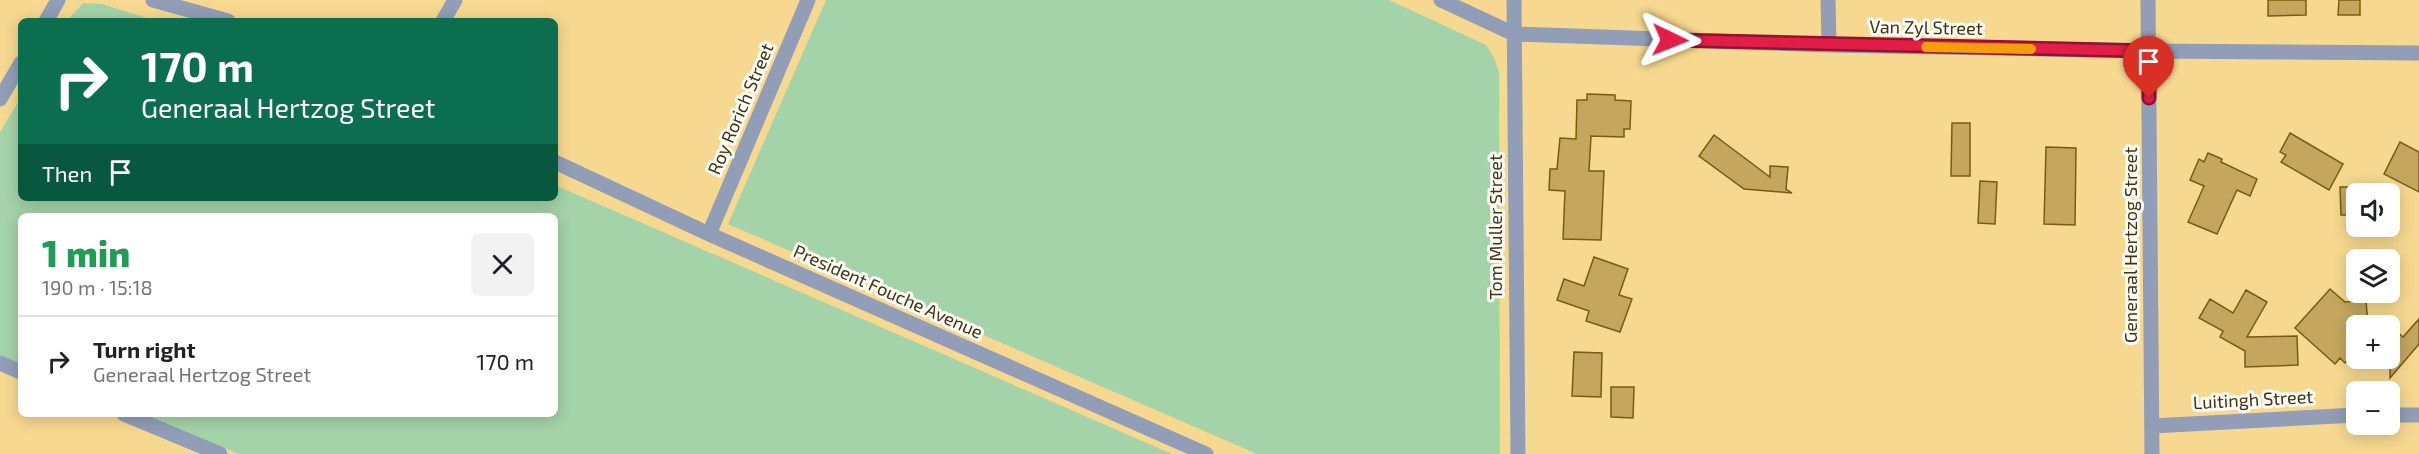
<!DOCTYPE html>
<meta charset="utf-8">
<style>
body{margin:0;font-family:"Exo 2",sans-serif;background:#f2f2f2;color:#202124;height:100vh;display:flex;flex-direction:column;font-size:22px;white-space:nowrap}
*{box-sizing:border-box;margin:0}
p{font-size:20px;color:#757577}
.icon{flex:none;width:33px;height:33px;fill:none;stroke:currentColor;stroke-width:2;stroke-linecap:round;stroke-linejoin:round}
.map{position:relative;flex:1;overflow:hidden}
.side{position:absolute;left:18px;top:213px;width:540px;height:204px;display:flex;flex-direction:column;background:#fff;border-radius:9px;box-shadow:0 3px 15px #0003}
.side>*{flex:none}
.guide{position:absolute;left:18px;top:18px;width:540px;height:183px;border-radius:9px;box-shadow:0 3px 15px #0003;background:#0b6e4f;color:#fff;overflow:hidden}
.controls{position:absolute;left:2346px;top:183px;display:grid;gap:12px}
.controls a{display:grid;place-items:center;width:54px;height:54px;border-radius:9px;background:#fff;box-shadow:0 3px 15px #0003;font-size:30px}
.pin{position:absolute;display:grid;place-items:center;width:51px;height:51px;color:#fff;margin:-62px -26px;border-radius:50% 50% 50% 0;rotate:-45deg;box-shadow:0 0 6px #0007}
.pin .icon{rotate:45deg}
.me{position:absolute;width:66px;margin:-33px;rotate:92deg;stroke-linejoin:round;filter:drop-shadow(0 0 4px #0008)}
.turn{display:flex;align-items:center;gap:21px;height:126px;padding:0 24px;font-size:27px}
.turn .icon{width:78px;height:78px;stroke-width:2.5}
.turn b{display:block;font-size:42px;line-height:51px}
.then{display:flex;align-items:center;height:57px;padding:0 24px;background:#0003;gap:12px;font-size:22px}
.round{display:grid;place-items:center;flex:none;width:63px;height:63px;border-radius:9px;background:#f2f2f2}
.head{display:flex;align-items:center;justify-content:space-between;height:102px;padding:0 24px}
h1{font-size:36px;font-weight:800;line-height:45px;color:#1e9e55}
ul{padding:0;list-style:none}
li{display:flex;align-items:center;gap:18px;height:90px;padding:0 24px;border-top:2px solid #e0e0e0}
li div{flex:1}
li b{display:block;font-size:22px}
li em{font-style:normal}
.map>svg:first-child{display:block}
.green{fill:#a5d3a9}
.building{fill:#c4a65f;stroke:#795d0c;stroke-width:1.5}
.lines{fill:none;stroke-linecap:round;stroke-linejoin:round}
.minor{stroke:#929db7;stroke-width:15}
.route-casing{stroke:#92132f;stroke-width:15}
.route{stroke:#e11d48;stroke-width:10}
.slow{stroke:#f59e0b;stroke-width:10}
.labels{text-anchor:middle;stroke-width:6;stroke-linejoin:round;paint-order:stroke}
.street-label{font-size:18px;fill:#3f3315;stroke:#fffcf5}
</style>
<div class="map">
<svg width="2419" height="454" viewBox="0 0 2419 454">
<rect width="100%" height="100%" fill="#f6d890"/>
<path class="green" d="M826 0H1389L1486 45 1494 58 1499 72 1500 454H1257L728 224Z
M83 3 102 4 156 21H67Z
M21 97V198H555V185L1172 454H239L142 414H555V216H21V364L0 355V132Z"/>
<path class="building" d="M2268 0H2306V15L2268 16Z
M2339 0H2360V15H2338Z
M1587 94 1615 95V100L1631 101 1630 129H1624V137L1591 136 1589 171H1604L1601 240 1563 239 1565 191 1549 190 1550 169H1557L1560 138 1576 139 1577 100H1587Z
M1952 123H1970V176H1951Z
M2290 133 2343 164 2329 190 2281 162 2286 155 2280 152Z
M1714 135 1770 177V166L1788 167 1786 189 1792 193 1744 189 1699 156Z
M2400 142 2419 152V192L2384 174Z
M2046 147 2076 148 2075 225 2044 224Z
M2208 153 2222 159 2221 162 2257 179 2250 196 2237 190 2217 234 2188 222 2204 186 2190 180 2199 159 2204 162Z
M1980 181 1997 182 1995 224 1978 223Z
M2340 187H2356V215H2341Z
M1594 257 1628 269 1619 295 1632 299 1620 332 1586 321 1589 311 1557 300 1564 279 1584 286Z
M2330 289 2345 302 2366 300 2368 326H2356V351L2345 363 2340 358 2335 364 2295 328Z
M2246 290 2267 302 2247 337 2297 336 2298 365 2245 367V351L2220 337 2223 331 2199 318 2210 299 2233 313Z
M2419 319V344L2390 378V326L2403 337Z
M1574 352 1602 353 1601 397 1572 396Z
M1611 387H1634L1633 418 1611 417Z"/>
<g class="lines">
<path class="minor" d="M153 0 228 21
M1441 0 1514 34 1829 45 2149 51 2419 53
M1514 0 1518 454
M1828 0 1829 45
M2148 0 2152 454
M46 21 58 0
M443 21 455 0
M0 99 21 63
M555 162 709 234 1206 454
M709 234 808 0
M0 363 21 372
M124 414 220 454
M2390 415H2419
M2152 426 2356 415"/>
</g>
<g class="lines">
<defs>
<path id="route" d="M1670 40 2149 51V98"/>
</defs>
<use href="#route" class="route-casing"/>
<use href="#route" class="route"/>
<path class="slow" d="M1926 47 2031 49"/>
</g>
<g class="labels">
<g class="street-label">
<text transform="translate(1926 28) rotate(1)" y="6">Van Zyl Street</text>
<text transform="translate(741 109) rotate(-67)" y="6">Roy Rorich Street</text>
<text transform="translate(1496 227) rotate(-90)" y="6">Tom Muller Street</text>
<text transform="translate(2131 245) rotate(-90)" y="6">Generaal Hertzog Street</text>
<text transform="translate(888 292) rotate(24)" y="6">President Fouche Avenue</text>
<text transform="translate(2253 400) rotate(-3)" y="6">Luitingh Street</text>
</g>
</g>
</svg>
<div class="controls">
<a><svg class="icon" aria-label="sound" viewBox="0 0 24 24"><path d="M4 9h4l5-4v14l-5-4H4zM17 9q2 3 0 6"/></svg></a>
<a><svg class="icon" aria-label="layers" viewBox="0 0 24 24"><path d="M12 4l9 5-9 5-9-5zM3 14l9 5 9-5"/></svg></a>
<a>+</a>
<a>−</a>
</div>
<div class="pin" style="left:2149px;top:98px;background:#d93025"><svg class="icon" aria-label="arrive" viewBox="0 0 24 24"><path d="M6 21V4h12l-3 4 3 4H6"/></svg></div>
<svg class="me" style="left:1670px;top:40px" viewBox="-20 -20 40 40"><path d="M0-17L14 15 0 8-14 15z" fill="#e11d48" stroke="#fff" stroke-width="4"/></svg>
<div class="guide">
<div class="turn"><svg class="icon" aria-label="right" viewBox="0 0 24 24"><path d="M7 20v-9h11M14 6l5 5-5 5"/></svg><div><b>170 m</b>Generaal Hertzog Street</div></div>
<div class="then">Then<svg class="icon" aria-label="arrive" viewBox="0 0 24 24"><path d="M6 21V4h12l-3 4 3 4H6"/></svg></div>
</div>
<section class="side">
<div class="head"><div><h1>1 min</h1><p>190 m · 15:18</p></div><a class="round"><svg class="icon" aria-label="close" viewBox="0 0 24 24"><path d="M6 6l12 12M18 6L6 18"/></svg></a></div>
<ul>
<li><svg class="icon" aria-label="right" viewBox="0 0 24 24"><path d="M7 20v-9h11M14 6l5 5-5 5"/></svg><div><b>Turn right</b><p>Generaal Hertzog Street</p></div><em>170 m</em></li>
</ul>
</section>
</div>
